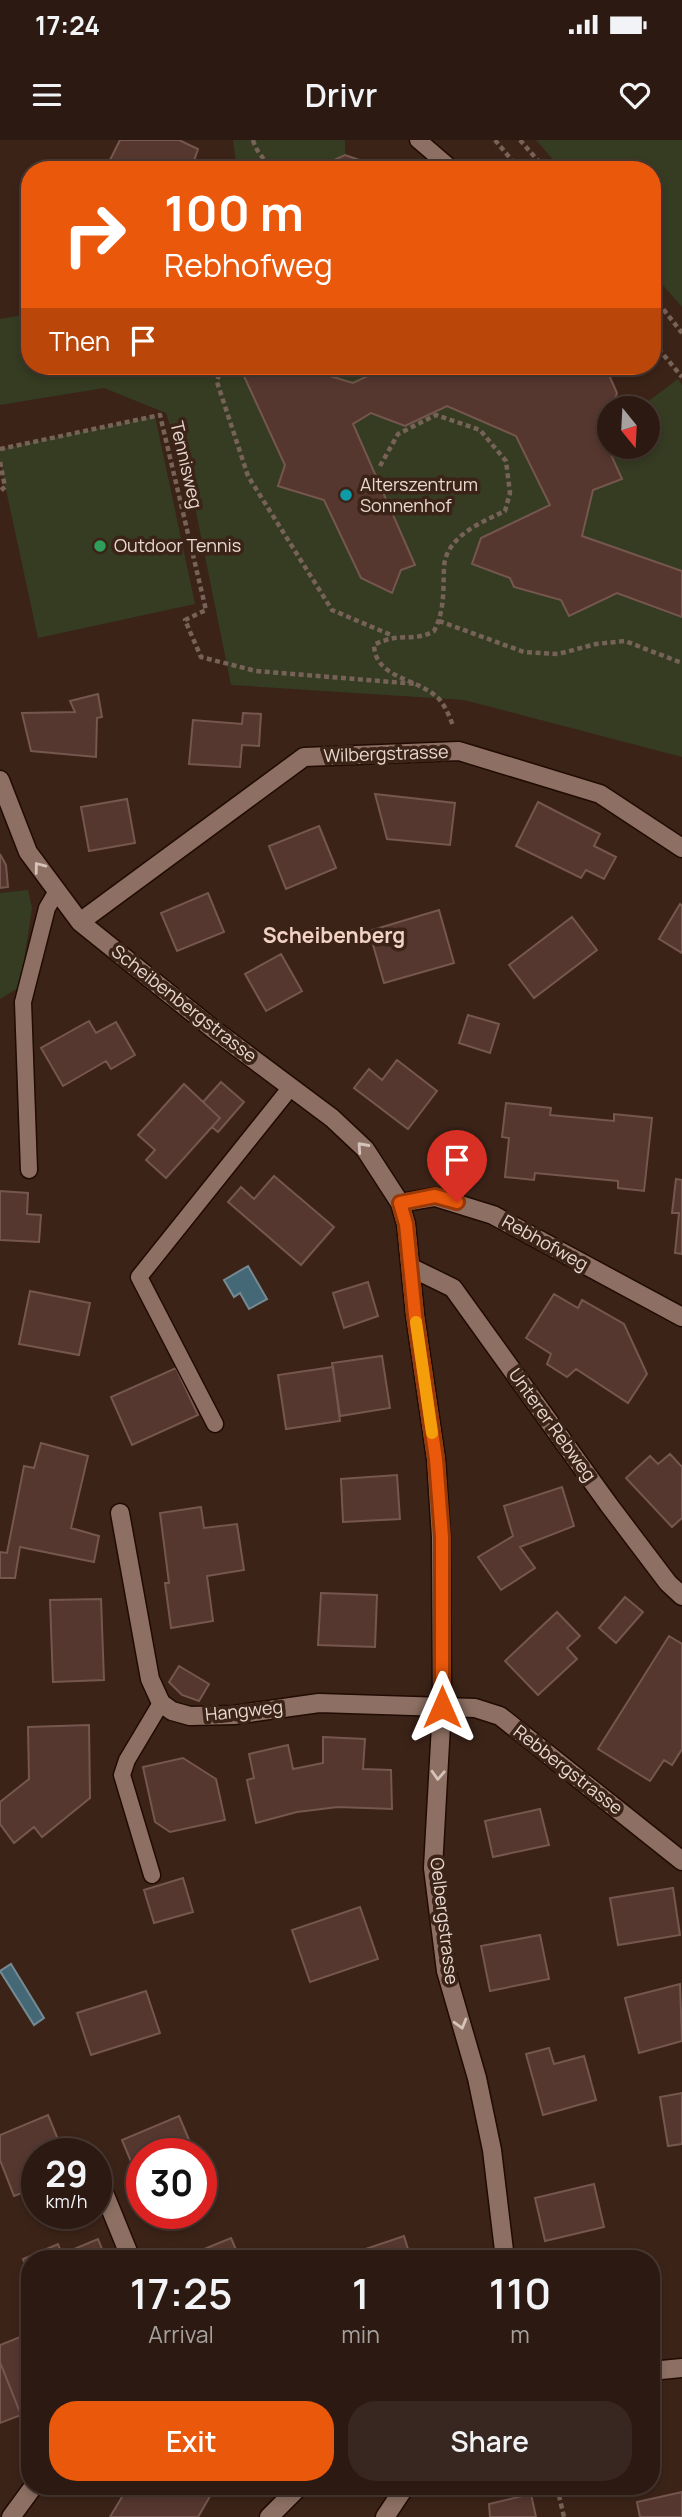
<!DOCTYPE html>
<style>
body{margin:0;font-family:Manrope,sans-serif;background:#382720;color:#f1f3f6;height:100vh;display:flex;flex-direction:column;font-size:26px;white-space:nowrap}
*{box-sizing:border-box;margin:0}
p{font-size:23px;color:#a6a19f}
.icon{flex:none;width:38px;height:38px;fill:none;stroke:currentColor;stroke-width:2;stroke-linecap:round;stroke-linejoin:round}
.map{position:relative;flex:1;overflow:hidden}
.side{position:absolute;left:21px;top:2110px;width:639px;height:245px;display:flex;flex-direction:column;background:#2c1a12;border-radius:28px;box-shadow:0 4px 10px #0003,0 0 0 2px #483832}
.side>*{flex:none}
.top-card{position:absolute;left:21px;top:21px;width:640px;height:214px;border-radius:28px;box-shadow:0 4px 10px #0003,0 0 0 2px #483832;background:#ea580c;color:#fff;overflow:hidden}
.needle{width:46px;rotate:162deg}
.fabs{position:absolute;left:597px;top:256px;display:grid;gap:14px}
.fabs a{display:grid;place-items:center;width:63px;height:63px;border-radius:50%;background:#2c1a12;box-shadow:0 4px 10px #0003,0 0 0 2px #483832;font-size:35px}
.speed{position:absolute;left:21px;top:1998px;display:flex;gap:14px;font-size:35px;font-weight:700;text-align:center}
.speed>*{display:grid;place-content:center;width:91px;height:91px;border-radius:50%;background:#2c1a12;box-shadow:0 4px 10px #0003,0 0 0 2px #483832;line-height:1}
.speed small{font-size:18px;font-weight:400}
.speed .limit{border:10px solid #d22;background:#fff;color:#111}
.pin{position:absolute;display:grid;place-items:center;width:60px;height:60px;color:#fff;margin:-72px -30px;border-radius:50% 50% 50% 0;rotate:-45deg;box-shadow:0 0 7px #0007}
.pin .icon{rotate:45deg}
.me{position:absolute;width:77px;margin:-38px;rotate:0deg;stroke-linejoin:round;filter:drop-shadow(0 0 5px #0008)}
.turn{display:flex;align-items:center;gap:24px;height:147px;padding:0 28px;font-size:32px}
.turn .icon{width:91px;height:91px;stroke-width:2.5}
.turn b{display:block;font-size:49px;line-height:60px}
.then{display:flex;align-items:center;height:66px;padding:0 28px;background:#0003;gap:14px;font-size:26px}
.eta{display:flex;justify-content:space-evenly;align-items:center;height:119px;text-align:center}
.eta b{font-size:42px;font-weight:600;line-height:49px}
.button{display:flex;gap:14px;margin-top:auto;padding:14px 28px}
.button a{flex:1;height:80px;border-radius:28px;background:#ea580c;color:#fff;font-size:28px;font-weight:600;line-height:80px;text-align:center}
.button a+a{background:#382720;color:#f1f3f6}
.status{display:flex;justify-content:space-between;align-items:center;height:49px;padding:0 35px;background:#2c1a12;direction:ltr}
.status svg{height:19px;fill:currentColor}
header{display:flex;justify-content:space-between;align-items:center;height:91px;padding:0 28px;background:#2c1a12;font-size:32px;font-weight:600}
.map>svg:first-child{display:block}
.green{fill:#353c22}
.water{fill:#456877;stroke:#768a92;stroke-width:2}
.building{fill:#55372f;stroke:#75574f;stroke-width:2}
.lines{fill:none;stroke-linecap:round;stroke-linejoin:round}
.lane-casing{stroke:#210b03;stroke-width:19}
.street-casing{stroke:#210b03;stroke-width:21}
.path{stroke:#776258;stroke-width:4.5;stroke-dasharray:5 3.5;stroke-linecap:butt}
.lane{stroke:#8d7063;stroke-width:16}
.street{stroke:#8d7063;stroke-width:18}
.oneway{stroke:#d6c3ba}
.route-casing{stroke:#983908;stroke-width:18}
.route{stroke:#ea580c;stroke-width:12}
.slow{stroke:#f59e0b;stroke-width:12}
.culture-dot{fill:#0f9aa8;stroke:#3b2318;stroke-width:2.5}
.leisure-dot{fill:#2e9e5b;stroke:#3b2318;stroke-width:2.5}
.labels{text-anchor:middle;stroke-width:7;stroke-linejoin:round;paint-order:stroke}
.street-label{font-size:18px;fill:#e8d8d0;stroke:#3b2318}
.poi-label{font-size:18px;fill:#e8d8d0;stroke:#3b2318;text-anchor:start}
.quarter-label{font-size:21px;font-weight:bold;fill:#f2d2c3;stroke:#3b2318}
</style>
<div class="status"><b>17:24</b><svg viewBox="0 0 49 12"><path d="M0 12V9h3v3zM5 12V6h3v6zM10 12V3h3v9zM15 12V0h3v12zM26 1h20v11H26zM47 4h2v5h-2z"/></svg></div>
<header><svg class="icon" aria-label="menu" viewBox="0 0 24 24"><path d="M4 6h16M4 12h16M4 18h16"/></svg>Drivr<svg class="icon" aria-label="heart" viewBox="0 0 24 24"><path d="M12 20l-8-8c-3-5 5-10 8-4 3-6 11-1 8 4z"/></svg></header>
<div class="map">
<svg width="682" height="2377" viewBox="0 0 682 2377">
<rect width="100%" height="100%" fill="#3b2318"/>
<path class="green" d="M233 0H345V15L312 30H237Z
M536 0H682V167L653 134V30H562Z
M30 174V226H261L243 234 285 325 278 345 324 360 361 438 391 453 401 430 415 424 353 284 371 273 405 286 447 266 516 296 550 365 481 398 472 424 510 438 514 447 561 460 569 476 617 453 682 477V617L464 560 231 545 194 362 166 273 104 248 0 265V179Z
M296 226H389L390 227 353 243Z
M678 239 682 245V431L582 396 593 350 622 339 602 295 609 290V306H648V268H639Z
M155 276 195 464 38 498 0 322V309Z
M28 750 32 768 20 847 0 859V753Z"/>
<path class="water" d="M248 1126 267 1159 249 1169 240 1153 234 1157 224 1140Z
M11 1824 44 1878 34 1885 0 1831Z"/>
<path class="building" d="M120 0H179L198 9 191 30H105Z
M345 15 388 30H312Z
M261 226H296L353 243 389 226H605L617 253 602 295 622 339 593 350 582 396 682 431V477L617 453 569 476 561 460 514 447 510 438 472 424 481 398 550 365 516 296 447 266 405 286 371 273 353 284 415 425 401 430 392 453 361 438 324 360 278 346 285 325 243 234Z
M98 554 102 577 97 578 96 617 31 611 22 573 75 572 70 561Z
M243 573 261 574 259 606 242 605 240 627 189 624 193 580 242 584Z
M375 654 455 663 450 705 387 699Z
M127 659 135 703 89 711 81 667Z
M538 662 600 694 594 706 616 717 604 739 586 730 581 738 516 706Z
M319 686 336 728 286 749 269 706Z
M0 714 6 725 8 747 0 748Z
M208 753 224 792 177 811 161 773Z
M680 764 682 766V813L659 799Z
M439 770 454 823 384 843 369 791Z
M572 777 597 810 534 858 509 825Z
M281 814 302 851 266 871 245 834Z
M468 875 499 884 490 913 459 903Z
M89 881 96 893 116 882 135 915 111 929 106 921 63 946 41 908Z
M397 920 437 951 408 989 354 948 369 929 382 940Z
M221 942 244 962 218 992 212 987 220 978 203 962Z
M184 944 220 978 166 1038 146 1020 155 1010 138 995Z
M506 963 551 968 550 975 614 981V974L652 978 644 1051 618 1048V1041L535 1033 534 1040 505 1037 509 998 502 997Z
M274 1036 334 1087 301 1125 228 1062 241 1047 254 1059Z
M676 1039 682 1040V1114L675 1113 679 1073H672Z
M0 1051 28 1053 27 1074 41 1075 39 1102 0 1100Z
M368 1142 378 1176 344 1188 333 1153Z
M30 1151 90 1163 79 1215 19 1204Z
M554 1154 578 1168 582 1160 624 1184 647 1234 628 1263 576 1229 567 1237 547 1224 551 1214 526 1198Z
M382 1216 390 1268 340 1276 332 1223Z
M333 1227 340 1281 286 1289 278 1235Z
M176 1228 198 1275 132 1305 111 1257Z
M41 1303 88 1316 71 1388 99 1396 94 1422 20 1407 15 1438H0V1412L7 1413 24 1326 34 1328Z
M670 1314 682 1327V1378L672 1387 626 1338 650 1316 658 1324Z
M397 1335 400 1379 343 1382 341 1339Z
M562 1347 574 1386 520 1407 535 1428 501 1450 478 1417 513 1396 504 1366Z
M201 1367 204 1388 237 1384 244 1430 207 1436 213 1481 171 1488 165 1443H169L160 1373Z
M321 1453 377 1455 375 1507 318 1505Z
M625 1457 643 1472 616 1503 599 1488Z
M101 1459 104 1540 53 1542 50 1460Z
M557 1472 580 1496 567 1508 577 1519 538 1555 505 1521Z
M669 1496 682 1504V1609L672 1625 664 1620 650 1641 598 1609Z
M179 1526 209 1544 199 1561 182 1555 169 1542Z
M89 1585 90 1658 42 1697 34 1687 14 1703 0 1684V1662L29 1639 28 1587Z
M323 1597 365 1599 363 1629 391 1630 392 1669 338 1667 297 1672 256 1683 247 1640 254 1638 249 1614 288 1605 293 1629 323 1623Z
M183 1618 216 1639 225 1680 170 1692 155 1682 143 1627Z
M540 1669 549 1705 493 1717 485 1681Z
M183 1738 193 1772 154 1783 144 1750Z
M673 1748 680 1795 618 1805 610 1758Z
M360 1767 378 1819 310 1842 292 1790Z
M540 1795 549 1839 490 1851 481 1806Z
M680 1844 682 1901 639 1913 625 1858Z
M146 1851 160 1893 91 1915 77 1873Z
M549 1908 554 1924 584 1916 596 1960 543 1975 526 1914Z
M682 1953V2004L668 2006 660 1957Z
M48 1975 64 2014H37V2047L14 2056 0 2020V1995Z
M179 1976 195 2014H142V2048L122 2000Z
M594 2044 604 2087 545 2101 535 2058Z
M404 2096 411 2119H336Z
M231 2098 240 2119H180Z
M98 2099 106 2119H64L62 2114Z
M58 2104 64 2119H30V2135L23 2119Z
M30 2193V2283L25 2285 0 2222V2205Z
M0 2222 21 2275 0 2283Z
M128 2347H201L212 2353 198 2377H110Z
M682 2352V2377H640L637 2362Z
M531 2354 536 2377H490L489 2364Z"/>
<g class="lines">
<defs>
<path id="lane" d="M418 0 453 30
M29 1030 23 862 47 768 57 751
M215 1284 139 1137 291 947
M152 1735 122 1635 127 1620 161 1563"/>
<path id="street" d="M0 640 28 712 80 782 213 889 332 978 365 1009 400 1063 406 1084 415 1175 436 1319 441 1397 442 1567 433 1728 446 1831 477 1938 492 2010 505 2119
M80 782 304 617 459 611 600 654 682 708
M400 1063 435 1057 493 1075 682 1177
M412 1128 453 1148 609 1365 668 1443 682 1456
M120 1373 150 1539 161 1563 172 1571 190 1576 234 1575 319 1563 475 1568 500 1576 682 1721
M96 2033 131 2119
M651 2231 682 2228
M11 2377 33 2347
M269 2377 299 2347
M385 2377 405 2347"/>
</defs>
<use href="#lane" class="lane-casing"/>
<use href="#street" class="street-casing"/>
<path class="path" d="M253 0C256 13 266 18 269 30
M495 0 520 30
M520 0 546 30
M653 156 682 193
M653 202 682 237
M221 226 217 242 248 336 332 470 391 495
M0 309 160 275 206 470 185 480 201 517 256 531 417 544
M0 322 5 347 0 351
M380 326 398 294 436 275 480 290 506 321 510 353 505 371C482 382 446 396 444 427 443 450 445 470 434 491 413 503 400 491 374 505 375 538 416 538 437 557 444 563 450 577 453 586
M439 481 524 512 558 514 596 504 625 501 682 523
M557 2347 564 2377"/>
<use href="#lane" class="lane"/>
<use href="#street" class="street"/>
</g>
<defs><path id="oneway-chevron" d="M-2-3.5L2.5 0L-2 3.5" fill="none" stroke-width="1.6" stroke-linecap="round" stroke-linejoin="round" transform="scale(1.75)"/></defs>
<g class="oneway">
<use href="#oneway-chevron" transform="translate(39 727) rotate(-127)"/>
<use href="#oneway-chevron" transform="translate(362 1007) rotate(-132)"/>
<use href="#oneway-chevron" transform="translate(438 1635) rotate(93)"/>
<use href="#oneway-chevron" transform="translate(461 1884) rotate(74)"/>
</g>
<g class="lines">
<defs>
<path id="route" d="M442 1567V1397L436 1319 415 1175 406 1084 400 1063 435 1056 457 1062"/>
</defs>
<use href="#route" class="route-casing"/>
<use href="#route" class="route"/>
<path class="slow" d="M416 1182 432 1293"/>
</g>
<circle class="culture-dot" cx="346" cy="355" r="7"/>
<circle class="leisure-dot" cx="100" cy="406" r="7"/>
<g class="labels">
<g class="street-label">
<text transform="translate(186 325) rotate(77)" y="6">Tennisweg</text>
<text transform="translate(386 614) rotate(-2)" y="6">Wilbergstrasse</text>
<text transform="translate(184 864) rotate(38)" y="6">Scheibenbergstrasse</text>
<text transform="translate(545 1103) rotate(29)" y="6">Rebhofweg</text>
<text transform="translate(552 1285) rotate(54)" y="6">Unterer Rebweg</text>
<text transform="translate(244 1571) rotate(-6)" y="6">Hangweg</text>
<text transform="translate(568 1630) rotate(38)" y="6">Rebbergstrasse</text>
<text transform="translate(444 1781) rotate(83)" y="6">Oelbergstrasse</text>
</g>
<g class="poi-label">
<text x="360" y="351">Alterszentrum<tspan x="360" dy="21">Sonnenhof</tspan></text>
<text x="114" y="412">Outdoor Tennis</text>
</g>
<g class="quarter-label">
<text x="334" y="803">Scheibenberg</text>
</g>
</g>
</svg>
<div class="fabs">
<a><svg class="needle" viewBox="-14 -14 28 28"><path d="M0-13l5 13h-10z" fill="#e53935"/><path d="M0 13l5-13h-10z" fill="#a6a19f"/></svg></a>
</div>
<div class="speed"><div>29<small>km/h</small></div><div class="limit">30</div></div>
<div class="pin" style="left:457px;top:1062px;background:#d93025"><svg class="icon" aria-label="arrive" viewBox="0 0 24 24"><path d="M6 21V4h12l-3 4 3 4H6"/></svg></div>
<svg class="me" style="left:442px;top:1567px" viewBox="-20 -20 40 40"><path d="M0-17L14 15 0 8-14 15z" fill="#ea580c" stroke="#fff" stroke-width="4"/></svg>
<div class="top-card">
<div class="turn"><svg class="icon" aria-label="right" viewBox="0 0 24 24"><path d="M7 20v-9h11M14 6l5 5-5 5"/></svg><div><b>100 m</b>Rebhofweg</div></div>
<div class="then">Then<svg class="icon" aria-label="arrive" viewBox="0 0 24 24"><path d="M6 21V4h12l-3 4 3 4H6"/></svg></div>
</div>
<section class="side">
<div class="eta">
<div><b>17:25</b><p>Arrival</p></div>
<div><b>1</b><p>min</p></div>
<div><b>110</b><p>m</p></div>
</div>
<div class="button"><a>Exit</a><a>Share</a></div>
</section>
</div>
